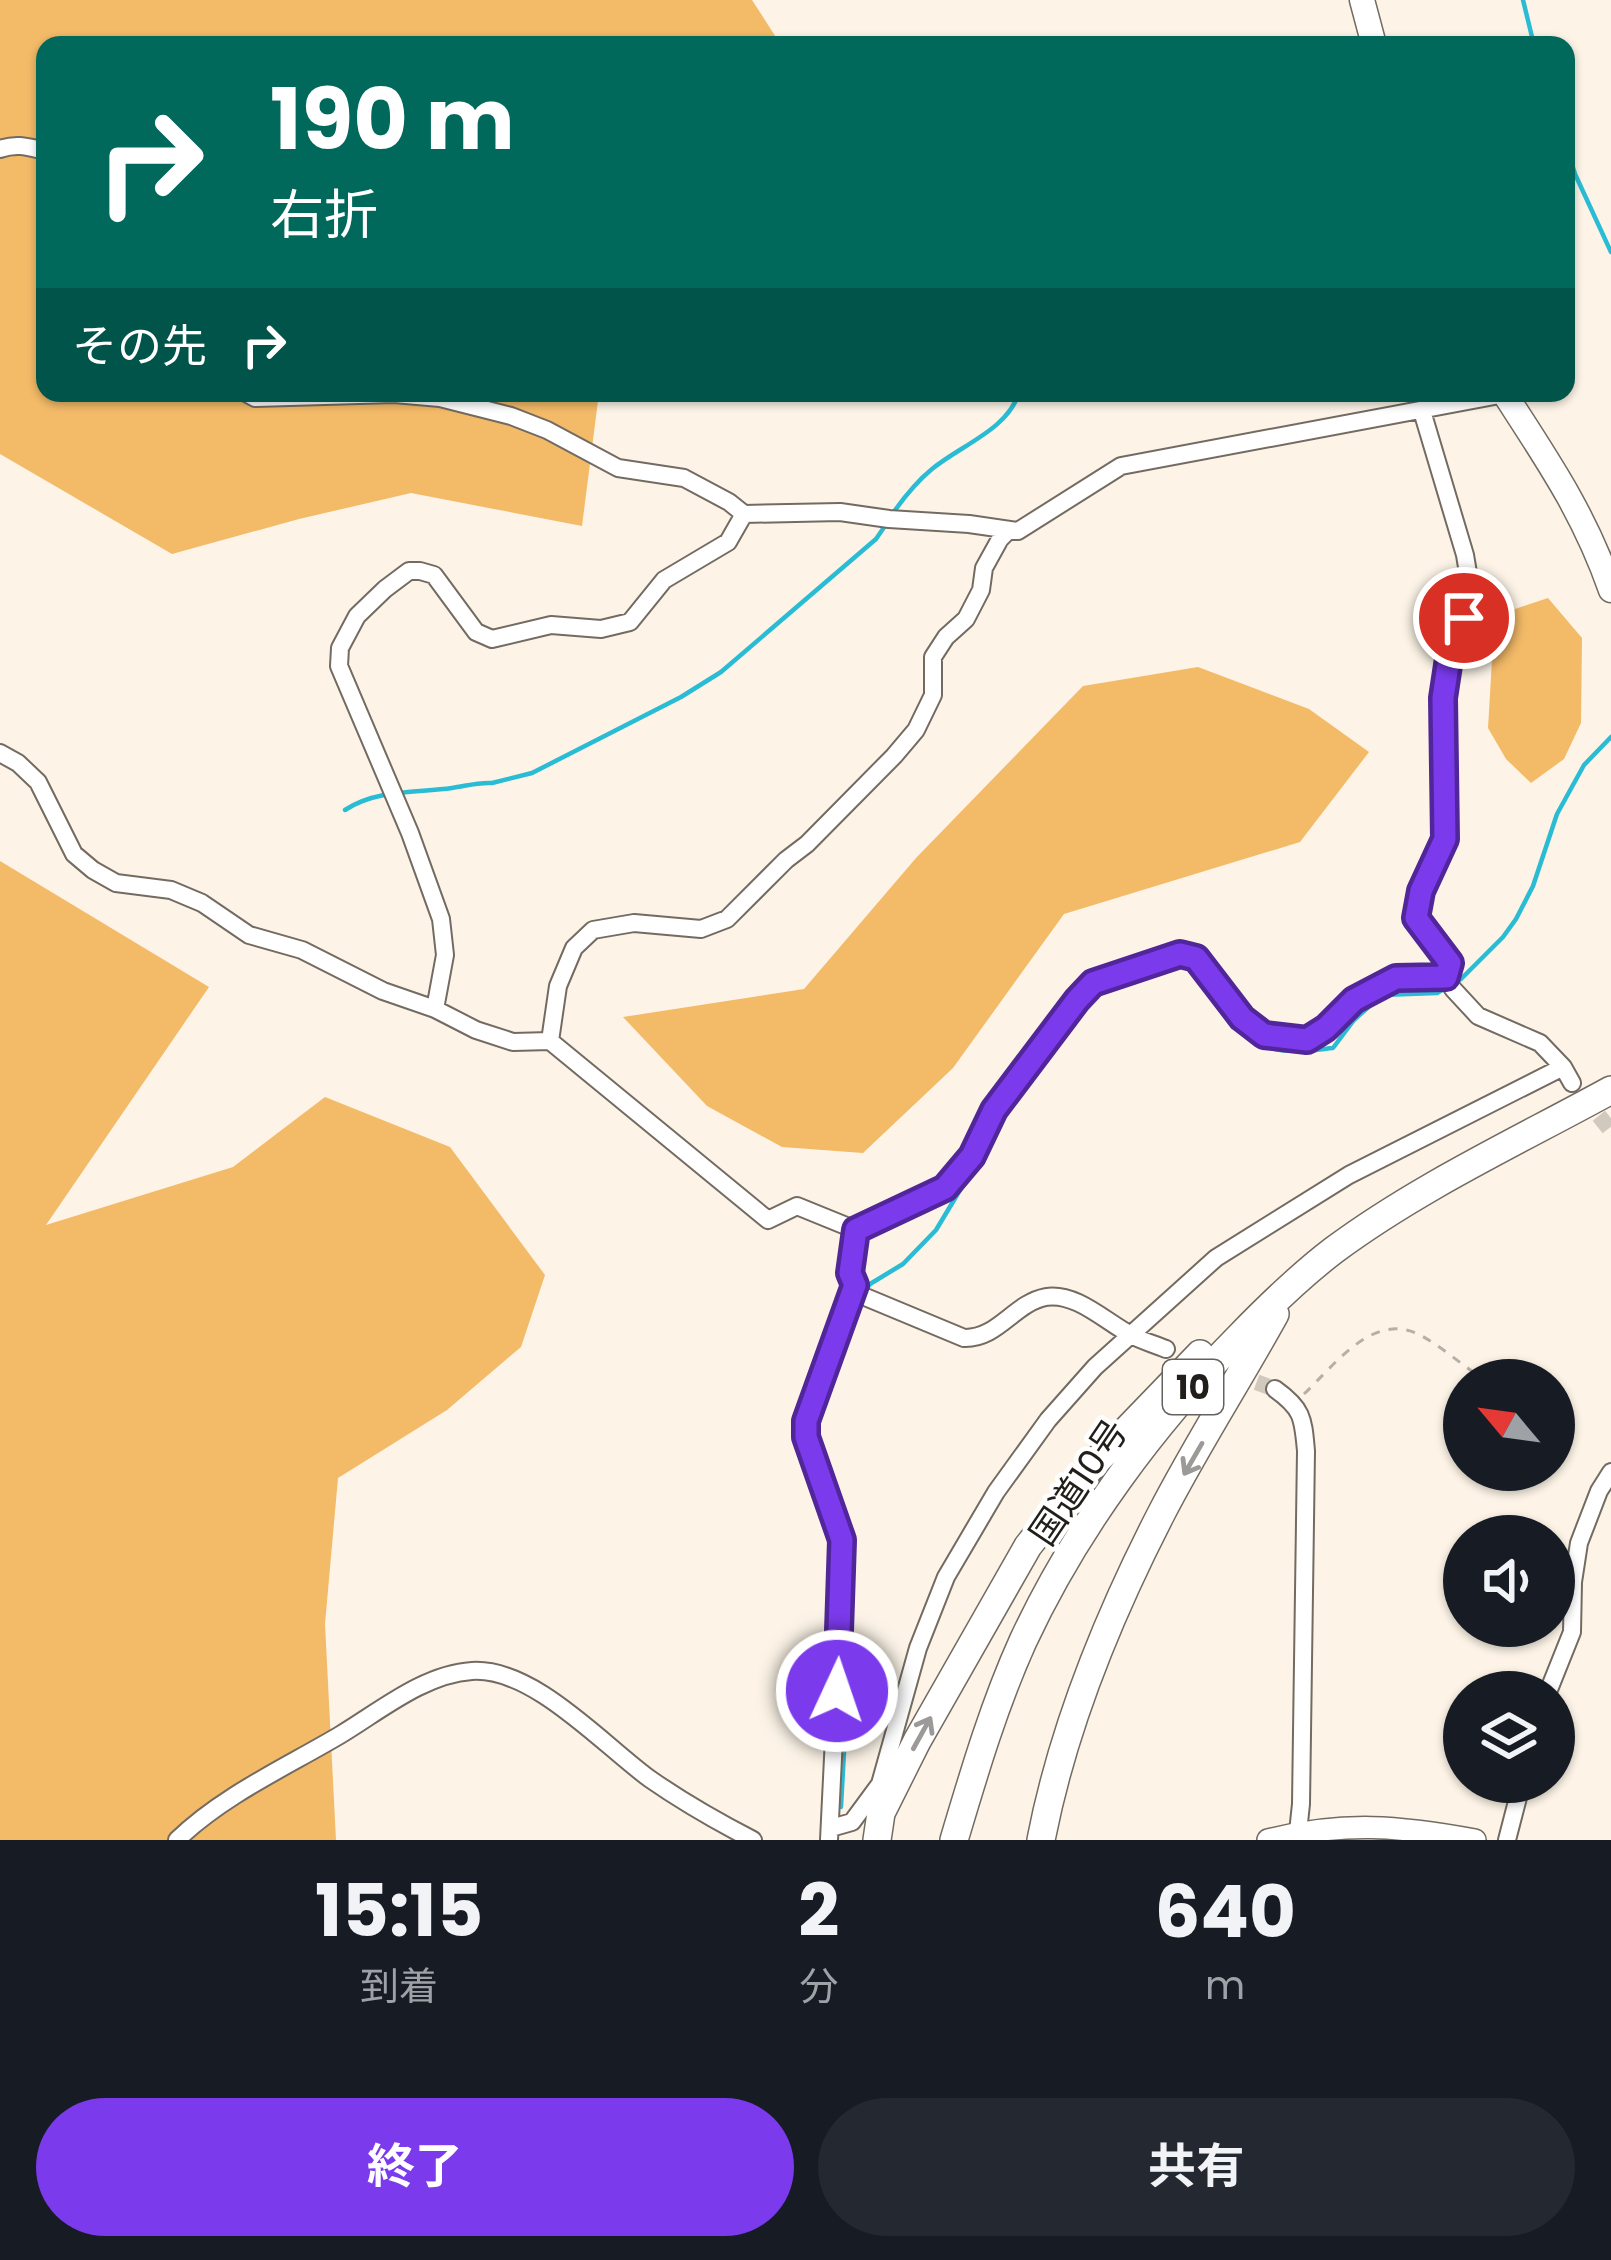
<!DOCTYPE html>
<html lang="ja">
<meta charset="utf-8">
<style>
body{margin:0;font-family:Poppins,"Noto Sans JP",sans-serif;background:#242831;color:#f1f3f6;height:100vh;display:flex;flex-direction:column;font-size:45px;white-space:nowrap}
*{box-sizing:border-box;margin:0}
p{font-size:39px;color:#9ea1a6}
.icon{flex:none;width:66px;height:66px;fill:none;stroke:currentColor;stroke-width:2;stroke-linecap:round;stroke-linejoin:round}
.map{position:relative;height:1840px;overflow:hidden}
.panel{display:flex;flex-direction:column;background:#171b24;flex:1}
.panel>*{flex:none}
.top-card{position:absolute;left:36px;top:36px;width:1539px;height:366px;border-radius:24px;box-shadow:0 3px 9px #0004;background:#00695c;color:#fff;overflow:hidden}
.needle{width:78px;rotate:299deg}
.tools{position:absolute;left:1443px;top:1359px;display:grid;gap:24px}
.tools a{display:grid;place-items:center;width:132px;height:132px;border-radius:50%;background:#171b24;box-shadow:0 3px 9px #0004;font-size:60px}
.pin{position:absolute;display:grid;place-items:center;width:102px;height:102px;color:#fff;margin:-51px;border:6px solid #fff;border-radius:50%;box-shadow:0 3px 12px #0007}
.me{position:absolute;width:132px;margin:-66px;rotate:3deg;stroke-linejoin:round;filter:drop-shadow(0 0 9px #0008)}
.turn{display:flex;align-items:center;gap:42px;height:252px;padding:0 36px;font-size:54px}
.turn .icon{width:156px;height:156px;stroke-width:2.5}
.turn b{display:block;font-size:84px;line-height:102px}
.then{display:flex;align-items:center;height:114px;padding:0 36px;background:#0003;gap:24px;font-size:45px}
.eta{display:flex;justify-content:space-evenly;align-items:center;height:204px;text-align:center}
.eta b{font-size:72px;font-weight:700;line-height:84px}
.button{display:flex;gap:24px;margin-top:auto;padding:24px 36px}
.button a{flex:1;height:138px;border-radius:72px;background:#7c3aed;color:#fff;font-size:48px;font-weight:700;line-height:138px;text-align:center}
.button a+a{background:#242831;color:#f1f3f6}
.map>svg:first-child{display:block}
.forest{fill:#f3ba68}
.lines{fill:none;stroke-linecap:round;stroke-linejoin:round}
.stream{stroke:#29bcd4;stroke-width:4.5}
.minor-tunnel{stroke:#d1c9be;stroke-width:16;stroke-dasharray:16 8;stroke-linecap:butt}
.minor-casing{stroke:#736b61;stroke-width:20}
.tertiary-casing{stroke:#736b61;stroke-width:24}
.secondary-casing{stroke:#736b61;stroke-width:27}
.trunk-casing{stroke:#736b61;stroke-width:30}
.path{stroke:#b7b0a5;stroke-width:3;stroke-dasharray:9 9;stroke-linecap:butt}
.minor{stroke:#fff;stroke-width:16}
.tertiary{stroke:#fff;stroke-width:21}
.secondary{stroke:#fff;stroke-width:24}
.trunk{stroke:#fff;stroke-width:27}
.oneway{stroke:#9c9a98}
.route-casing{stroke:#51269a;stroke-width:30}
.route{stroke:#7c3aed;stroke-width:21}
.labels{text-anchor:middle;stroke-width:9;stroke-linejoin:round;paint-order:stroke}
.shield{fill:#fff;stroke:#64625f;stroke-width:3}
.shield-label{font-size:33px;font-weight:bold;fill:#221f1a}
.street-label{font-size:36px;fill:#221f1a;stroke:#fff}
</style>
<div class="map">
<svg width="1611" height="1840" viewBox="0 0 1611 1840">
<rect width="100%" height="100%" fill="#fdf4e7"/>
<path class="forest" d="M0 0H752L781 45H45V393H599L582 526 411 493 299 519 172 554 0 454Z
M1548 598 1582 638 1581 723 1564 759 1531 783 1506 759 1488 728 1492 660 1515 609Z
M1198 667 1309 709 1369 752 1300 842 1064 914 953 1068 863 1153 782 1147 707 1106 623 1017 804 989 916 858 1083 686Z
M0 861 209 987 46 1225 233 1167 325 1097 450 1147 545 1275 521 1347 447 1410 338 1478 325 1624 336 1840H0Z"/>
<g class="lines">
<path class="stream" d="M1523 0 1534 45
M1566 146 1575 174 1611 252
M893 513C905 496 916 482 932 469 961 445 1007 430 1019 393
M345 810C377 789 417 793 452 788 466 786 478 782 492 783L532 773 681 697 721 672 876 539 887 523
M1139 976 1182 964 1196 972
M1246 1031C1267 1058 1303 1051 1333 1048L1354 1020 1382 995 1437 993 1461 979 1503 937 1516 919 1533 886 1557 814 1584 765 1611 737
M866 1289 870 1284 903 1264 936 1230 1016 1097 1091 997 1111 984
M818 1447 816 1426 820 1405
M841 1807 852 1604 851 1567"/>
<path class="minor-tunnel" d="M1584 1097 1611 1131
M1234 1374 1275 1389"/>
<defs>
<path id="minor" d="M0 149C17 143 28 147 45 151
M246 393 255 398 394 394 440 398 511 416 547 430 618 468 684 478 729 502 744 514 840 512 889 519 969 524 1018 531 1121 466 1505 394
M1422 411 1465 555 1469 579 1464 618 1450 652 1443 698 1445 839 1421 891 1416 918 1450 963 1446 978 1453 989 1478 1016 1540 1043 1563 1067 1572 1083
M0 753 18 763 38 782 74 854 93 870 116 883 171 890 202 903 249 935 302 950 383 991 435 1009 476 1030 513 1042 550 1041 768 1220 797 1206 856 1230
M435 1009 445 955 441 919 410 833 339 666 340 648 357 616 385 589 409 571H420L434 575 476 632 492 639 551 625 601 629 630 622 664 580 728 542 744 514
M550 1041 558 986 574 948 593 930 634 923 701 929 727 919 786 860 807 844 894 756 916 730 933 695V657L946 637 966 619 981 590 984 568 1000 539 1008 531
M856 1230 945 1188 972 1157 994 1110 1077 1000 1093 983 1180 954 1196 958 1242 1018 1264 1035 1307 1040 1326 1028 1354 1000 1396 978H1446
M856 1230 850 1273 863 1296 964 1338C998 1339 1014 1303 1046 1297 1076 1292 1106 1322 1131 1335 1142 1341 1154 1344 1166 1349
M1275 1389C1303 1409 1303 1418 1306 1451L1301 1804 1298 1832 1301 1840
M1548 1692 1572 1632 1573 1582 1579 1543 1599 1491 1611 1472
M831 1828 852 1822 880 1784 918 1648 946 1577 996 1492 1048 1420 1095 1367 1216 1258 1349 1175 1563 1067
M177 1840C222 1796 286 1767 340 1735 380 1711 424 1674 472 1671 533 1667 602 1744 650 1779 683 1802 718 1822 753 1840
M829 1840 843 1553 842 1539 806 1437V1421L855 1285
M1507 1840 1522 1782"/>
<path id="tertiary" d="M1268 1840C1344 1821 1400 1826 1475 1840"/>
<path id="secondary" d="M1362 0 1374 45
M1504 393C1548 461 1584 513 1611 590"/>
<path id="trunk" d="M877 1840 881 1813 917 1741 1028 1546 1090 1468 1200 1354
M954 1840C974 1773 994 1705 1023 1641 1075 1529 1153 1424 1239 1337 1269 1306 1300 1276 1334 1250 1419 1187 1518 1141 1611 1090
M1041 1840C1063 1726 1108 1617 1161 1514 1196 1446 1238 1381 1275 1314"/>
</defs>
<use href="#minor" class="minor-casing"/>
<use href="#tertiary" class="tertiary-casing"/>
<use href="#secondary" class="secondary-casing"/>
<use href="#trunk" class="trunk-casing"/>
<path class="path" d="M1304 1394C1335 1365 1374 1309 1422 1336 1441 1347 1459 1362 1477 1375"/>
<use href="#minor" class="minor"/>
<use href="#tertiary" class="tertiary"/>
<use href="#secondary" class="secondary"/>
<use href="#trunk" class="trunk"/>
</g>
<defs><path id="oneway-shaft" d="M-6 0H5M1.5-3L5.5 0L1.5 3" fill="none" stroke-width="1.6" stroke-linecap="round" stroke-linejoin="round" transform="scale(3)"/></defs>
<g class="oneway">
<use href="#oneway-shaft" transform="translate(1193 1459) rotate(120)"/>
<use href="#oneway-shaft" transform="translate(922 1733) rotate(-61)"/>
</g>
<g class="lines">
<defs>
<path id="route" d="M837 1691 842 1540 806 1437V1421L855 1285 850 1273 856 1230 945 1188 972 1156 994 1110 1077 1000 1093 983 1180 954 1196 958 1242 1018 1264 1035 1307 1040 1326 1028 1354 1000 1396 978 1446 977 1450 963 1416 918 1421 891 1445 839 1443 698 1450 652 1464 618"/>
</defs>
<use href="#route" class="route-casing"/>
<use href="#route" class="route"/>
</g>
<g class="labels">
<rect class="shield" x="1163" y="1360" width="60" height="54" rx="9"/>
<g class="shield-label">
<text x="1193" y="1399">10</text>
</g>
<g class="street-label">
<text transform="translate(1078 1482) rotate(-56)" y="13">国道10号</text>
</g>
</g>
</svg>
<div class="tools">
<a><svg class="needle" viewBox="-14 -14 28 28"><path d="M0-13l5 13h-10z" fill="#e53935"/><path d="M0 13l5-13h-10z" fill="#9ea1a6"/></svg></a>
<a><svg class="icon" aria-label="sound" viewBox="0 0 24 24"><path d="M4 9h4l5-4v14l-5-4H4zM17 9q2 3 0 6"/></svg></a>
<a><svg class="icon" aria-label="layers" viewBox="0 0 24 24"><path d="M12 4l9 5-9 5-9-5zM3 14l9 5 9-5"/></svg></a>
</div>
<div class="pin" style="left:1464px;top:618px;background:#d93025"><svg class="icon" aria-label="arrive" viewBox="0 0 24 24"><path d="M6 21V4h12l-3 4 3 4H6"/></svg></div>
<svg class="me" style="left:837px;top:1691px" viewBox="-20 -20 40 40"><circle r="17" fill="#7c3aed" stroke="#fff" stroke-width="3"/><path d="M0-11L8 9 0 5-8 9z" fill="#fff"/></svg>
<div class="top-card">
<div class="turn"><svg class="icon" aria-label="right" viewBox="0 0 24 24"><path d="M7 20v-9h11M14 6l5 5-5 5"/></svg><div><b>190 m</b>右折</div></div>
<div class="then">その先<svg class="icon" aria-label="right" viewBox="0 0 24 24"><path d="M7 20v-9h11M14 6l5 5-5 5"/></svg></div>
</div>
</div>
<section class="panel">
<div class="eta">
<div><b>15:15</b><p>到着</p></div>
<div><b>2</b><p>分</p></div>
<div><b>640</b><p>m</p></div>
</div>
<div class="button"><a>終了</a><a>共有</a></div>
</section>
